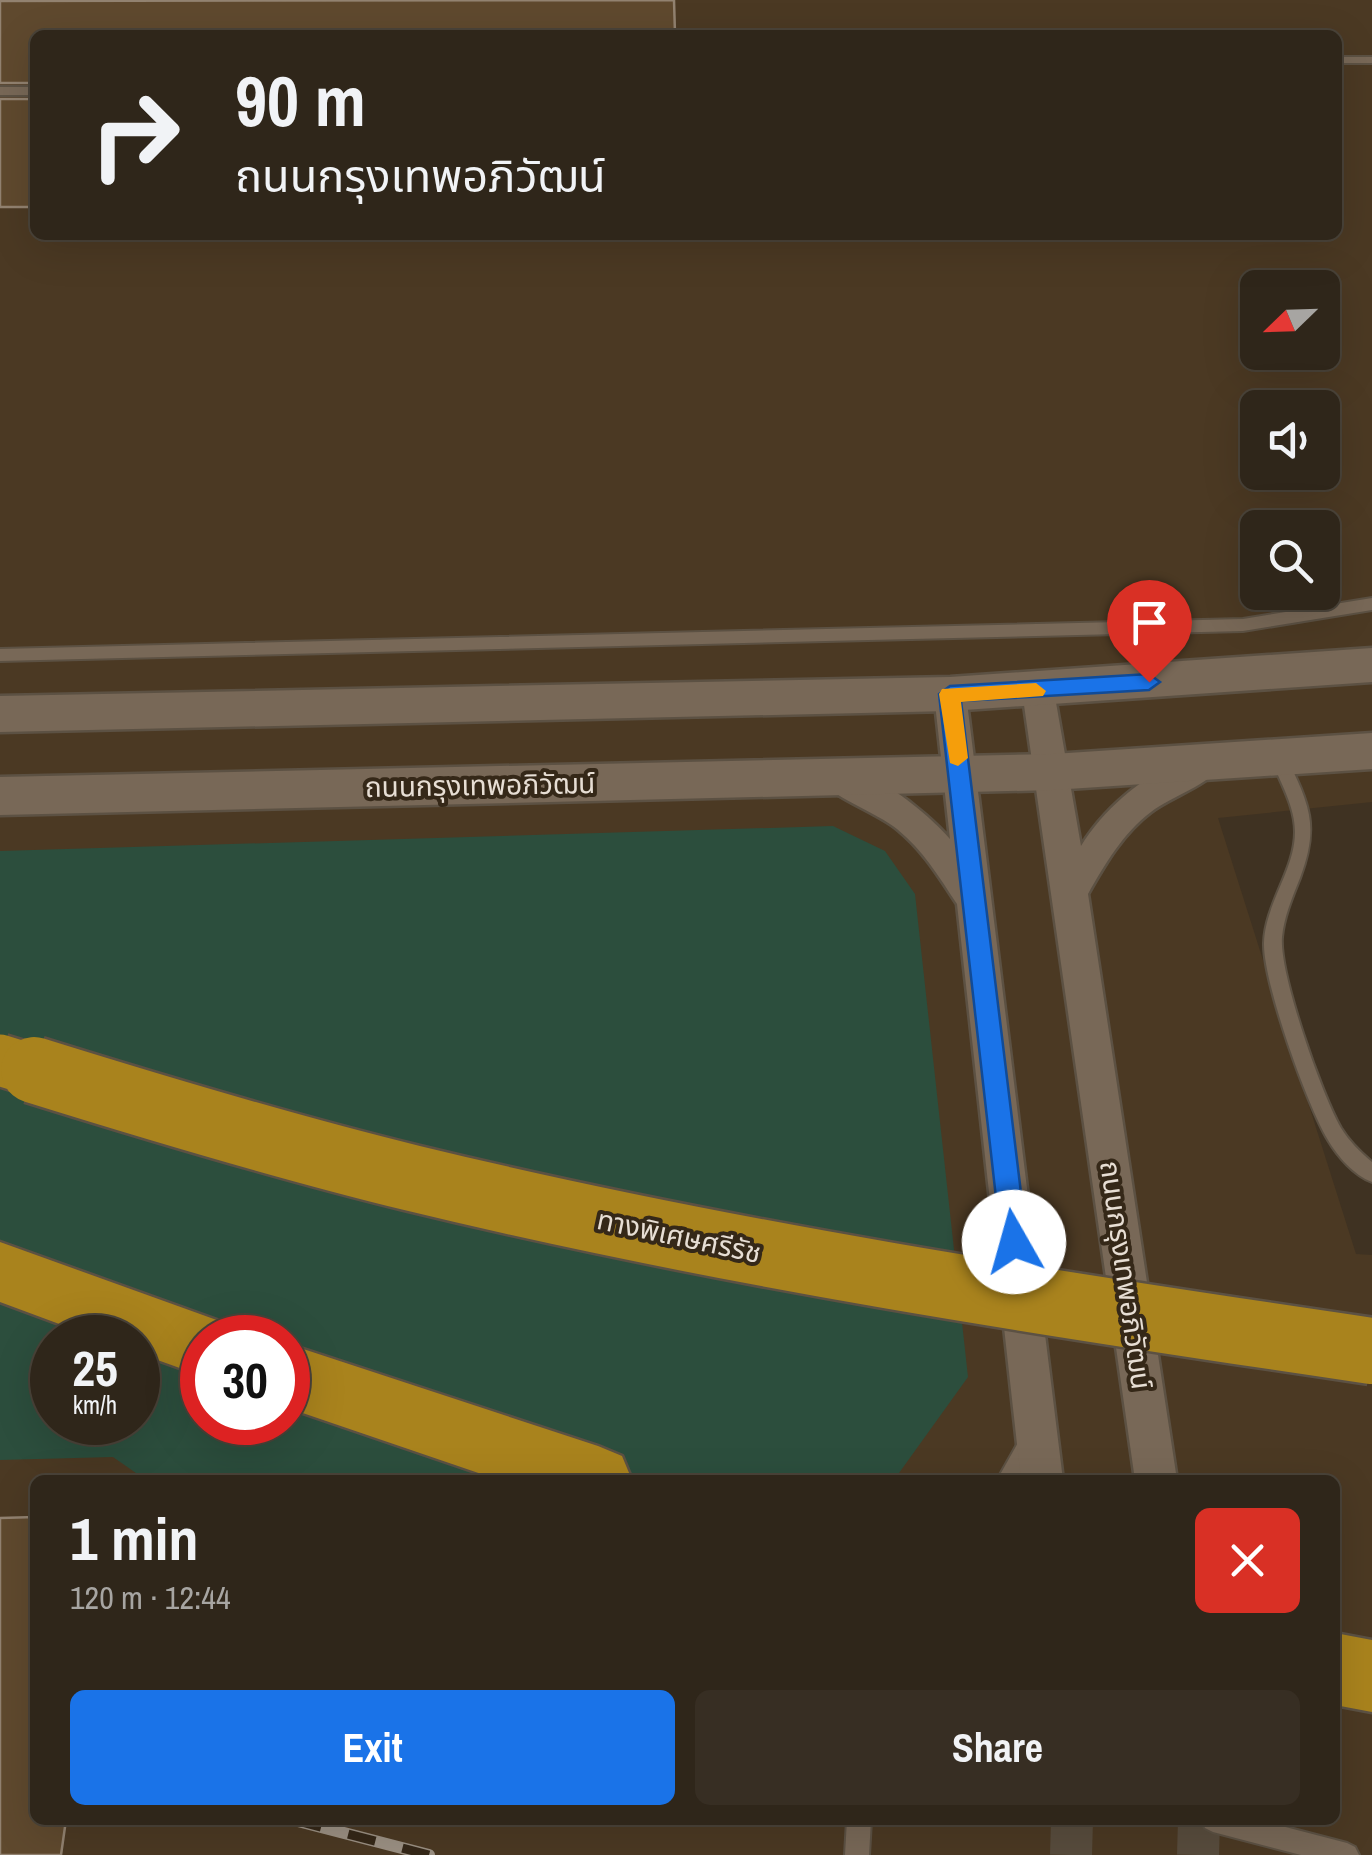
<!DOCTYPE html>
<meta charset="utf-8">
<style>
body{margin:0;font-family:"Archivo Narrow","Noto Sans Thai",sans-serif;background:#372e23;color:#f1f3f6;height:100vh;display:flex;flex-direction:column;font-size:38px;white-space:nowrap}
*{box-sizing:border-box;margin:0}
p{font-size:32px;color:#a7a5a2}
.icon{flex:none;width:55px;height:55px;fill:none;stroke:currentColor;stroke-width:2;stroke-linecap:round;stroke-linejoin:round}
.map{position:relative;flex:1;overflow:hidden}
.panel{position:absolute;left:30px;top:1475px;width:1310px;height:350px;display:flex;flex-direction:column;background:#2f261a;border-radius:15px;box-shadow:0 10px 40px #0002,0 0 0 2px #4a4339}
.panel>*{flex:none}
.guide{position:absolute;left:30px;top:30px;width:1312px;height:210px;border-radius:15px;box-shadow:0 10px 40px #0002,0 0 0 2px #4a4339;background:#2f261a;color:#f1f3f6;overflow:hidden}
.needle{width:65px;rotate:247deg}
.fabs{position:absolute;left:1240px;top:270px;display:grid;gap:20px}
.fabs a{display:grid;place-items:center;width:100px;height:100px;border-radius:15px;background:#2f261a;box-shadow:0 10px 40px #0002,0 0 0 2px #4a4339;font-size:50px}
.speed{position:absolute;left:30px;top:1315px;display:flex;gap:20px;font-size:50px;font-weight:700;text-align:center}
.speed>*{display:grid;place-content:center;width:130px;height:130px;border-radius:50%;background:#2f261a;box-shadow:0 10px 40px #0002,0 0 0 2px #4a4339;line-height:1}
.speed small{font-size:25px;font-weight:400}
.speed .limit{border:15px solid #d22;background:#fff;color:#111}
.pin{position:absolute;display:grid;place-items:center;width:85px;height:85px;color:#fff;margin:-102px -42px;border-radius:50% 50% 50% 0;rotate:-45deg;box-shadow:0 0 10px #0007}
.pin .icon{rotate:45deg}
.me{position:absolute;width:110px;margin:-55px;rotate:353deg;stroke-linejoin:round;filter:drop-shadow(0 0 8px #0008)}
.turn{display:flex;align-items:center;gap:35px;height:210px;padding:0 40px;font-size:45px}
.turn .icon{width:130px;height:130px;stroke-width:2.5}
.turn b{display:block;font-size:70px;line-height:85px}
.round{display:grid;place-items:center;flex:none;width:105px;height:105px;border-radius:15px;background:#372e23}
.overview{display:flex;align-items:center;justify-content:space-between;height:170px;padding:0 40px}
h1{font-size:60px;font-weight:800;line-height:75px}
.cta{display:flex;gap:20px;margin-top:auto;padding:20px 40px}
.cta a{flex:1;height:115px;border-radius:15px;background:#1a73e8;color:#fff;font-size:40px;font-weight:800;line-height:115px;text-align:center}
.cta a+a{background:#372e23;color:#f1f3f6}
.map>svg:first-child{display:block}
.built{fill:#4b3923;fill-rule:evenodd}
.green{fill:#2c4e3d;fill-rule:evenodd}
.building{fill:#5f492e;stroke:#928270;stroke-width:2.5}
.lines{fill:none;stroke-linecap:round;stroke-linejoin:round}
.street-tunnel{stroke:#584c3d;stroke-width:42;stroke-dasharray:42 21;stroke-linecap:butt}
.lane-casing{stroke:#5c5143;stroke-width:4}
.street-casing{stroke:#5c5143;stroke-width:5}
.secondary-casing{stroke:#5c5143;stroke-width:5}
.highway-casing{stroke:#5c5143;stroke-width:5}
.lane{fill:#786857;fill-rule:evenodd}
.street{fill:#786857;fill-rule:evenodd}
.secondary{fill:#786857;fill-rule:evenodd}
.highway{fill:#a9831d;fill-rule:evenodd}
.rail-casing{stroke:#9b9083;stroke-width:12}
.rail{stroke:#352818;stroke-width:9;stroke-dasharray:28;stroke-linecap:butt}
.highway-bridge-far1-casing{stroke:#5c5143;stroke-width:56;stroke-linecap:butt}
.highway-bridge-casing{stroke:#5c5143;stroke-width:71;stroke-linecap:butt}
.highway-bridge-far1{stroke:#a9831d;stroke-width:51}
.highway-bridge{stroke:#a9831d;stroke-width:66}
.route{fill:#1a73e8;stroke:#114b97;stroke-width:2.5}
.slow{fill:#f59e0b}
.labels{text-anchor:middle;stroke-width:8;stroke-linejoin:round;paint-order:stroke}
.street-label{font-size:28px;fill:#e7ded4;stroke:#352818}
</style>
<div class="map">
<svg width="1372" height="1855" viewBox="0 0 1372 1855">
<rect width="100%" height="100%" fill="#3f3222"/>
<path class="built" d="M0 0H1372V802L1218 818 1356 1254 1372 1255V1855H0ZM35 35H1338V235H35ZM1258 288H1322V352H1258ZM1258 408H1322V472H1258ZM1258 528H1322V592H1258ZM52 1338H138V1422H52ZM202 1338H288V1422H202ZM35 1480H1335V1820H35Z"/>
<path class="green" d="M833 826 885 851 915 894 968 1377 894 1480H146L113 1457 0 1460V851ZM52 1338H138V1422H52ZM202 1338H288V1422H202Z"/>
<path class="building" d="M674 0 675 34 35 35V83H0V1Z
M0 99H35V207H0Z
M35 1517V1820H66L61 1855H0V1518Z"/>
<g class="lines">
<path class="street-tunnel" d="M1071 1855 1072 1820
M1198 1855 1199 1820"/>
<defs>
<path id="lane" d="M1338 57H1372V63H1338Z
M0 87H35V95H0Z
M1372 598V610L1243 631 0 661V649L1243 619Z
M1279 753 1285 754C1309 804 1320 825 1300 878 1292 898 1284 917 1282 937 1279 974 1322 1095 1341 1128 1349 1141 1360 1152 1372 1162V1182C1354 1175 1338 1157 1328 1140 1307 1105 1263 982 1264 943 1265 904 1295 870 1295 832 1295 806 1280 782 1271 759Z
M1030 1430 1037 1434 1041 1441 1020 1480H997L1023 1434Z
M847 1820H871L869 1855H845Z
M1201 1820H1259L1347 1843 1355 1847 1359 1855H1301L1213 1832 1205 1828Z"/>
<path id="street" d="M1038 679 1049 682 1054 691 1081 846C1109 801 1155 767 1206 750L1218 754 1222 763C1211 785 1171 796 1151 812 1123 833 1105 864 1088 894L1177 1480H1135L1022 691 1027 682Z
M950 682 961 685 966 694 1063 1480H1021L957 904C939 877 923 850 897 829 878 813 827 795 818 777L822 768C859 756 927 812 950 839L934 694 939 685Z"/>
<path id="secondary" d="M1372 648V682L950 711 0 732V696L950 677Z
M1372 733V769L1053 790 0 815V777L1053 754Z"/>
<path id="highway" d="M0 1242 225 1323 231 1338H202V1376L138 1353V1338H97L0 1302Z
M288 1344 598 1446 622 1456 632 1480H499L288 1408Z
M1335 1633 1372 1640V1712L1335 1705Z"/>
</defs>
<use href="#lane" class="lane-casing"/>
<use href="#street" class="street-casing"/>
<use href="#secondary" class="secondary-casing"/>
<use href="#highway" class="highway-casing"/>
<use href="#lane" class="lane"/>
<use href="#street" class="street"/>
<use href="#secondary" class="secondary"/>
<use href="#highway" class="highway"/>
<defs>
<path id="rail" d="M294 1820 429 1855"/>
</defs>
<use href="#rail" class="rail-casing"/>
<use href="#rail" class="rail"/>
<defs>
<path id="highway-bridge-far1" d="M0 1060 42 1073"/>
<path id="highway-bridge" d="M34 1070C159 1109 285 1147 412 1178 728 1255 1051 1304 1372 1351"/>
</defs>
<use href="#highway-bridge-far1" class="highway-bridge-far1-casing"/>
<use href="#highway-bridge" class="highway-bridge-casing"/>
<use href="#highway-bridge-far1" class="highway-bridge-far1"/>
<use href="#highway-bridge" class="highway-bridge"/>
</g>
<path class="route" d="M1149 674 1160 682 1149 690 961 701 1027 1242 1023 1250 1014 1254 1005 1250 1001 1242 939 694 950 686Z"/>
<path class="slow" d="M1036 683 1046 691 1043 696 961 702 968 758 958 766 950 763 939 694 942 689Z"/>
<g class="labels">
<g class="street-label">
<text transform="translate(480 785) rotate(-1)" y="10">ถนนกรุงเทพอภิวัฒน์</text>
<text transform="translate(679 1236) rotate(12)" y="10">ทางพิเศษศรีรัช</text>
<text transform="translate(1126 1275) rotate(82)" y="10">ถนนกรุงเทพอภิวัฒน์</text>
</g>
</g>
</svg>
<div class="fabs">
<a><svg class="needle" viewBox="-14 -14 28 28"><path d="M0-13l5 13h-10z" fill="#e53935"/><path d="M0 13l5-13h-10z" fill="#a7a5a2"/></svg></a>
<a><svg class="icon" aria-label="sound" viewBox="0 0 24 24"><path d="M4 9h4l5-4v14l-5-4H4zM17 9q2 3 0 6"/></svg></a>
<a><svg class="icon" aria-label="search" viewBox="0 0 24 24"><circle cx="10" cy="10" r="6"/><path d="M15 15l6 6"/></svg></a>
</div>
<div class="speed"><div>25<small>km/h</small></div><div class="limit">30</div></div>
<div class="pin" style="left:1149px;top:682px;background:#d93025"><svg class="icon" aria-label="arrive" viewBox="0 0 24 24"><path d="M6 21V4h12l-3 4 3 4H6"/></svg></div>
<svg class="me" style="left:1014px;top:1242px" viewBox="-20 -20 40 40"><circle r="19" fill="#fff"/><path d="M0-13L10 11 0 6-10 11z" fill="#1a73e8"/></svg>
<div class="guide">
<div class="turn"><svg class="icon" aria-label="right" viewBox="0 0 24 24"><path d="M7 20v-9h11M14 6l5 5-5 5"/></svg><div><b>90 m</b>ถนนกรุงเทพอภิวัฒน์</div></div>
</div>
<section class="panel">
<div class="overview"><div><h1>1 min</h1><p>120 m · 12:44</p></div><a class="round" style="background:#d93025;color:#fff"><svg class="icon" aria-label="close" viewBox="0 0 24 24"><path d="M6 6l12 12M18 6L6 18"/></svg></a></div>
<div class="cta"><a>Exit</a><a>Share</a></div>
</section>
</div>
